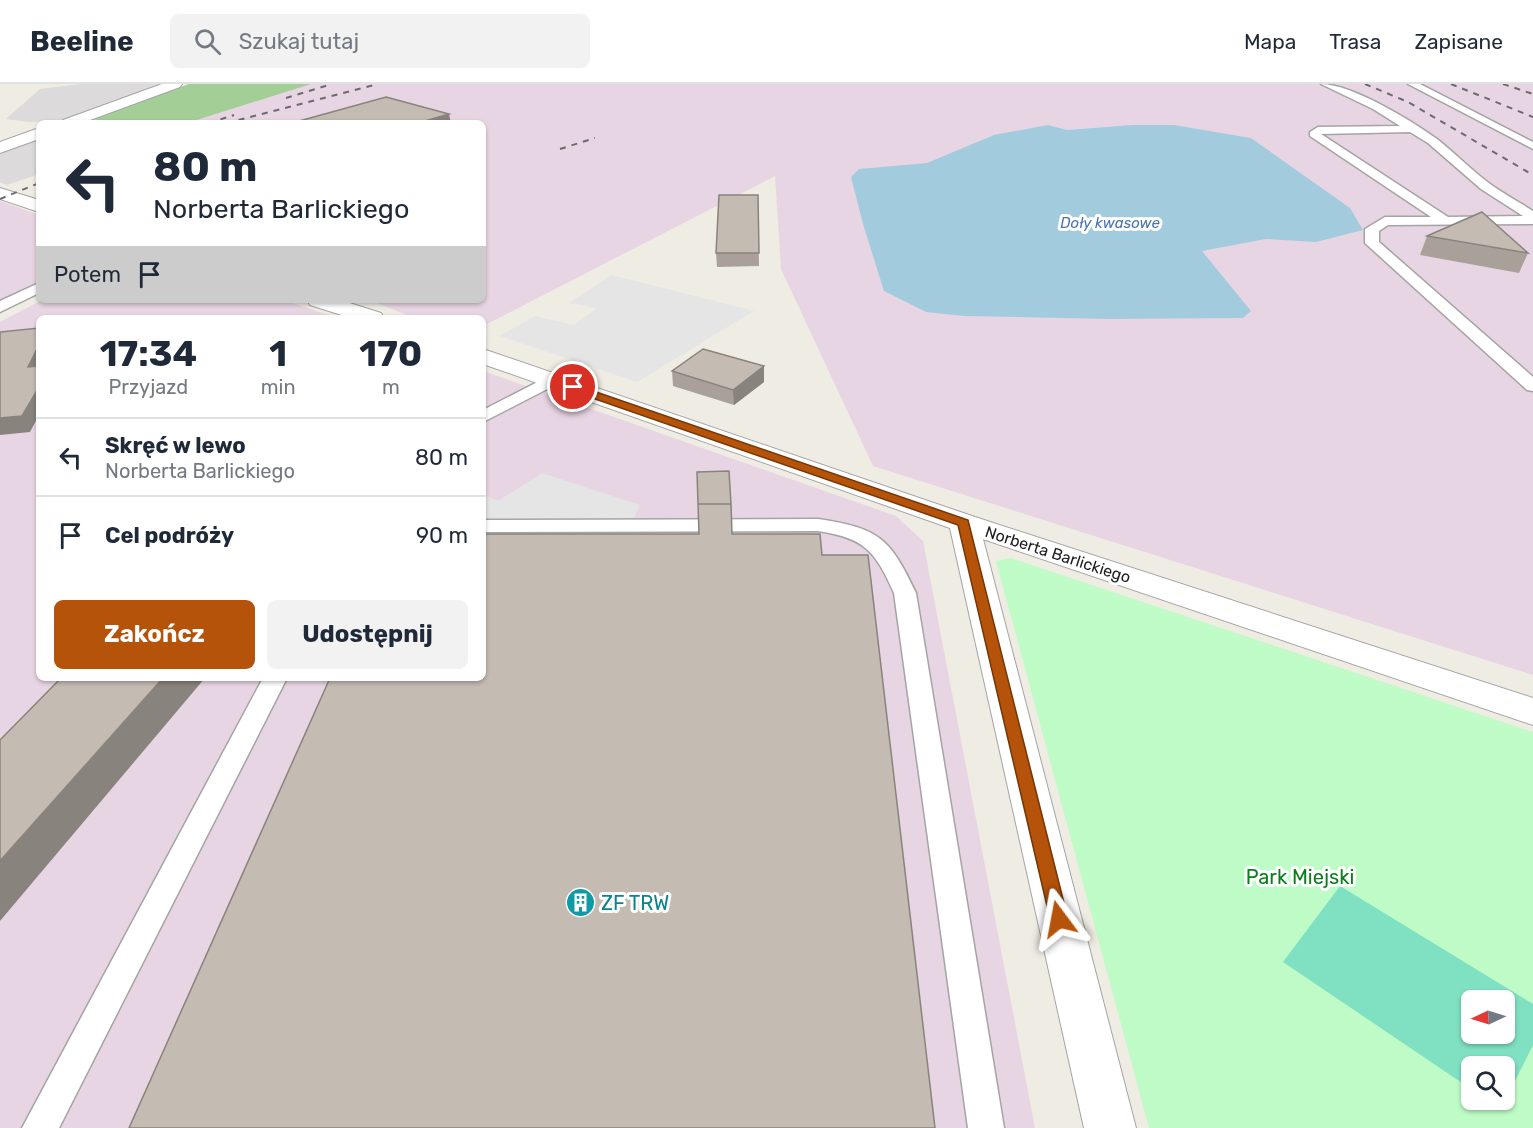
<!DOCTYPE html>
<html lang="pl">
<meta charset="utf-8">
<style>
body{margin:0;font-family:Rubik,sans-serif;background:#f2f2f3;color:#1f2937;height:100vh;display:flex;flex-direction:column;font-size:22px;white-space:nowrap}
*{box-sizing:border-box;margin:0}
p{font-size:20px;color:#747a83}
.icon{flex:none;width:33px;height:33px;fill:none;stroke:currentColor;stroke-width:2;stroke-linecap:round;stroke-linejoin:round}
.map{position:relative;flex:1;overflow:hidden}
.panel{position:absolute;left:36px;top:231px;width:450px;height:366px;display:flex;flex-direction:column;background:#fff;border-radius:9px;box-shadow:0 2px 4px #0004}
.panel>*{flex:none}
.banner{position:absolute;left:36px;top:36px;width:450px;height:183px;border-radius:9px;box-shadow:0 2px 4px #0004;background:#fff;color:#1f2937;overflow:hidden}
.needle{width:39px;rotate:266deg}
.buttons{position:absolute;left:1461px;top:906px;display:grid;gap:12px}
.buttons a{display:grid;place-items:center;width:54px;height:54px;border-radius:9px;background:#fff;box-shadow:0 2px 4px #0004;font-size:30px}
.pin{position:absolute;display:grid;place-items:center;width:51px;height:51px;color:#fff;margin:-26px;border:3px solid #fff;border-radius:50%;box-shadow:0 2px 6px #0007}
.me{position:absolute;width:66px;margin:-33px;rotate:347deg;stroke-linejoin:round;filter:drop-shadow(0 0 4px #0008)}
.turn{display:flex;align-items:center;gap:21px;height:126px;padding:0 18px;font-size:27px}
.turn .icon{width:78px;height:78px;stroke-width:2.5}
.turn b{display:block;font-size:42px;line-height:51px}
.then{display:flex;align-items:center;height:57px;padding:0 18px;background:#0003;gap:12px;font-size:22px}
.eta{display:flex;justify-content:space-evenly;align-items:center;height:102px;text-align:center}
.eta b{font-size:36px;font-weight:700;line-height:42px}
.primary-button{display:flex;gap:12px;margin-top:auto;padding:12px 18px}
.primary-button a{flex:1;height:69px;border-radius:9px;background:#b45309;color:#fff;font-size:24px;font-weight:700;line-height:69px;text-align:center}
.primary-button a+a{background:#f2f2f3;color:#1f2937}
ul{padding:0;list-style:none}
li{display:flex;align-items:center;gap:18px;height:78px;padding:0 18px;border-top:2px solid #e0e1e3}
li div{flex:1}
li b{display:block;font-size:22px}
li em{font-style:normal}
header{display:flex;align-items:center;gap:36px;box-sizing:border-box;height:84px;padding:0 30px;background:#fff;border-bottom:2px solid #e0e1e3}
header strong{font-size:28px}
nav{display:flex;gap:33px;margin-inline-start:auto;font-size:21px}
.search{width:420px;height:54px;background:#f2f2f3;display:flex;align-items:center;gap:15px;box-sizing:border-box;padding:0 21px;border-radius:9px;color:#747a83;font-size:22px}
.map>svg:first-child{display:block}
.residential{fill:#dcdada}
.industrial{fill:#e8d5e3}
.forest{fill:#a3cf97}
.park{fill:#befbc7;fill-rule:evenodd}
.pitch{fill:#7fe0c2;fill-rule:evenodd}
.parking{fill:#e5e5e5}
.water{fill:#a2ccde}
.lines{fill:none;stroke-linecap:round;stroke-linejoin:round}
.service-casing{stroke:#a4a4a4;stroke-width:3}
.minor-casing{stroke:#a4a4a4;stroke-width:2}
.service{fill:#fff;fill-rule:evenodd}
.minor{fill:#fff;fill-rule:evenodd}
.rail{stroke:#6b6b6b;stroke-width:2;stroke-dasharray:6 6;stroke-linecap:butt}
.wall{fill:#a9a199}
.shaded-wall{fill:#89837d}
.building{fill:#c4bbb2;stroke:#89837d;stroke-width:1.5}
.route{fill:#b45309;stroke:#753606;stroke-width:1.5}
.labels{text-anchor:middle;stroke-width:6;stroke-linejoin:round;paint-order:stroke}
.far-water-label{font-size:15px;font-style:italic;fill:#4874af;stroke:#fff}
.street-label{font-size:16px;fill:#1d1d1d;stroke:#fff}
.near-park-label{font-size:20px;fill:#097e1b;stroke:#fff}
.near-culture-label{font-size:20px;fill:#0d838f;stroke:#fff;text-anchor:start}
</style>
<header>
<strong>Beeline</strong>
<div class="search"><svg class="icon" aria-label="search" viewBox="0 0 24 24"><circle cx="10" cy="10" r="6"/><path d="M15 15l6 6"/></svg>Szukaj tutaj</div>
<nav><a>Mapa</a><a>Trasa</a><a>Zapisane</a></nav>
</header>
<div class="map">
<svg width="1533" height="1044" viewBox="0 0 1533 1044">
<rect width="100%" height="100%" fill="#efece3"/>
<path class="residential" d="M80 0H165L92 27 56 37 29 38 6 35 40 5Z
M39 54V90L7 101 0 98V69Z"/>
<path class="industrial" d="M189 0H1533V591L873 382 781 185 775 92 483 242V234H415L369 216H483V39H118Z
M0 117 39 131V203L0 221Z
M42 216H283L338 234H39V594H483V287L896 432 923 457 1035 1044H0V238Z"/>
<path class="forest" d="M189 0H311L187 39H118L91 35Z"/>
<path class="park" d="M1011 474 1533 648V1044H1149L996 477ZM1472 916H1504V950H1472ZM1472 982H1504V1016H1472Z"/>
<path class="pitch" d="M1340 802 1533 920V961L1501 1025 1488 1016H1504V982H1472L1471 1005 1283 878ZM1472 916H1504V950H1472Z"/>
<path class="parking" d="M611 191 754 227 637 298 500 252 535 232 574 241 597 224 569 219Z
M542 389 640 421 616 472 483 471V410L498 417Z"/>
<path class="water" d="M1048 41 1067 46 1132 41H1174L1251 54 1350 124 1363 146 1316 158 1266 155 1202 167 1251 227 1243 234 1110 235 964 232 926 228 884 207 863 140 851 93 859 85 927 79 994 51Z"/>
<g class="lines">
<defs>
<path id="service" d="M1321 0C1352 0 1412 37 1437 55 1455 69 1471 86 1490 100 1504 110 1519 118 1533 127V140L1388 141 1379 147V158L1533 293V307L1527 306 1365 159V145L1385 133H1431L1310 52V48L1318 43 1400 42 1373 25ZM1410 48 1428 59 1481 105 1523 132 1448 133 1321 50Z
M1408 0H1420L1533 58V65Z
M39 199V209L0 228V217Z
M551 291 557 292 559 296 557 300 483 338V326Z
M818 435C879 444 890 454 916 509L1004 1044H968L894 509C875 467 865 454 818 447L483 448V436Z
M263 594H287L59 1044H22Z"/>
<path id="minor" d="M162 0H182L180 3 82 39H60L63 36Z
M39 44V55L0 69V58Z
M0 104 39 116V128L0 115Z
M307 216H340L381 229 384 234H351L310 221Z
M483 265 975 433 1533 614V641L983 455 1136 1044H1084L950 444 483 280Z"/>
</defs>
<use href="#service" class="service-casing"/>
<use href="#minor" class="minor-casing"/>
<use href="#service" class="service"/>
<use href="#minor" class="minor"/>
<path class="rail" d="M1365 0 1408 18 1533 91
M1451 0 1533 33
M1503 0 1533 10
M286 14 332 0
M209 39 234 31
M227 39 378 0
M560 65 595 54
M0 115 39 99"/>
</g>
<path class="wall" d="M758 111 759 182 717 183 716 169Z
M1427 152 1528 169 1519 189 1420 171Z
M672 287 764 298 734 321 673 302Z"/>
<path class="shaded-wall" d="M449 30 451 39H418Z
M39 261V290L28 283Z
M764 282V298L734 321 733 306Z
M39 303V331L30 348 0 351V334Z
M163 594H205L0 837V777Z"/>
<path class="building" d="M386 13 449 30 418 39H292Z
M719 111H758L759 169H716Z
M1482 128 1528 169 1427 152Z
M39 244V261L28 283 39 282V303L22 332 0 334V248Z
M703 265 764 282 733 306 672 287Z
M729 387 731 420H698L697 388Z
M698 420H731L732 450H820L822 471H868L935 1044H129L330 594H483V450H699Z
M61 594H163L0 777V656Z"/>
<path class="route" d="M573 300 968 436 1068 835 1066 840 1059 843 1053 840 1050 835 958 441 569 306 568 303Z"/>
<defs>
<symbol id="building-disc" viewBox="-11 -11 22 22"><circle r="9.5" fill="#0f9aa8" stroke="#fff"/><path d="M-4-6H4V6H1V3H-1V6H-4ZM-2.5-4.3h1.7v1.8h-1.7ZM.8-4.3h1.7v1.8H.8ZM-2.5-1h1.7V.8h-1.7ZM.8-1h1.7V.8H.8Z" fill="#fff"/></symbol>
</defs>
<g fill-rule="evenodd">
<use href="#building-disc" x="564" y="802" width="33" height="33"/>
</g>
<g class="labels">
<g class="far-water-label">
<text x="1110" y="144">Doły kwasowe</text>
</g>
<g class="street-label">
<text transform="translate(1058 470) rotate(18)" y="6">Norberta Barlickiego</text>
</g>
<g class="near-park-label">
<text x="1300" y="800">Park Miejski</text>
</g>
<g class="near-culture-label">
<text x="601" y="826">ZF TRW</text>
</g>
</g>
</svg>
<div class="buttons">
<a><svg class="needle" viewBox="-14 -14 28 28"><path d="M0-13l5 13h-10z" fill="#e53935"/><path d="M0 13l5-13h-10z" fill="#747a83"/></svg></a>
<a><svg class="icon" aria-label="search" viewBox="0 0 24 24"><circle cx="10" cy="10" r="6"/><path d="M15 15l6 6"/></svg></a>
</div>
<div class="pin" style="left:573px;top:303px;background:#d93025"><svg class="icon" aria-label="arrive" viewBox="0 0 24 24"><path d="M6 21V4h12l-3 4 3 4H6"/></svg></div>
<svg class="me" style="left:1059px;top:835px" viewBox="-20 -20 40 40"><path d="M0-17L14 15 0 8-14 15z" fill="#b45309" stroke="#fff" stroke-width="4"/></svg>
<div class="banner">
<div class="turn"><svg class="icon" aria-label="left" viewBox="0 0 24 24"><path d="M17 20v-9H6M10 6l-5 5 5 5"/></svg><div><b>80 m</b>Norberta Barlickiego</div></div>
<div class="then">Potem<svg class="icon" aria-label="arrive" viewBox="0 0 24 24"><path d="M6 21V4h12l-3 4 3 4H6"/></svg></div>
</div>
<section class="panel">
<div class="eta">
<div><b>17:34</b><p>Przyjazd</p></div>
<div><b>1</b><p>min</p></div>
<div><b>170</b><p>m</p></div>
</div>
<ul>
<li><svg class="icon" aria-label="left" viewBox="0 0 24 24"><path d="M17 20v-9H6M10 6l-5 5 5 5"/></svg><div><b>Skręć w lewo</b><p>Norberta Barlickiego</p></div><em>80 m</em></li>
<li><svg class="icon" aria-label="arrive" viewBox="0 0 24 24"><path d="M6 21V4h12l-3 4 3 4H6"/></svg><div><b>Cel podróży</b></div><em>90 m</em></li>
</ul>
<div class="primary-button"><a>Zakończ</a><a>Udostępnij</a></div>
</section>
</div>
